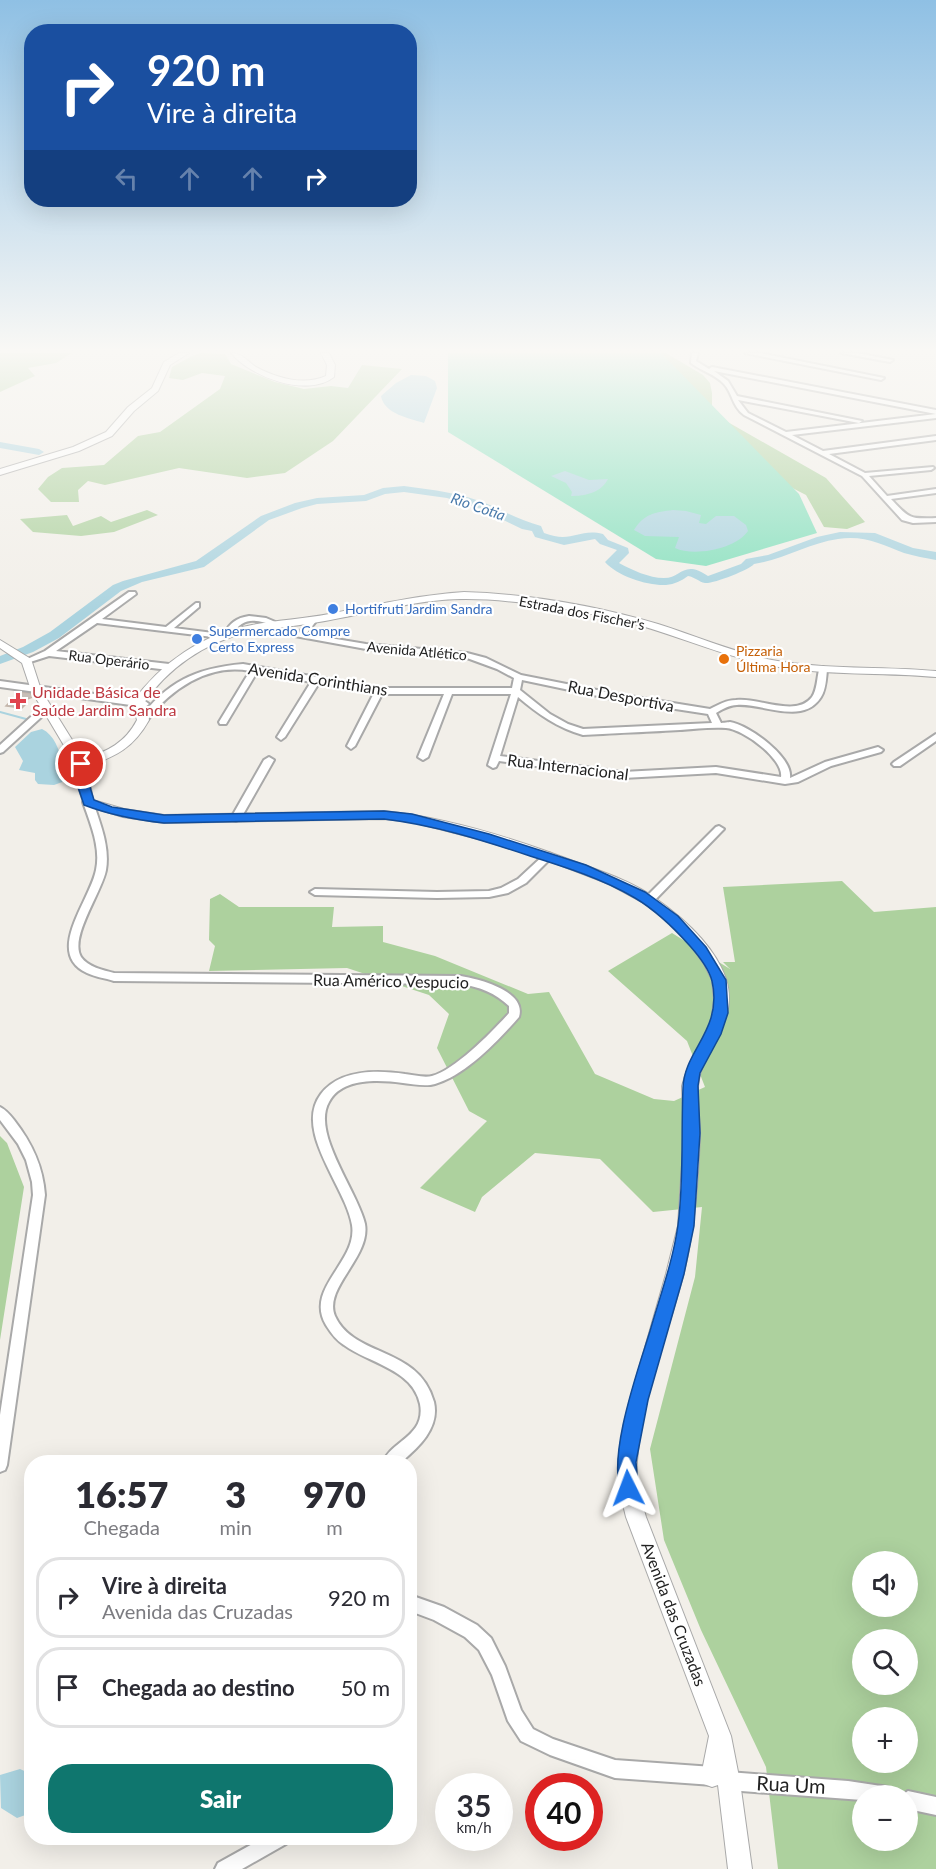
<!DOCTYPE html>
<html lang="pt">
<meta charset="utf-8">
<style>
body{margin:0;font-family:Lato,sans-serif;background:#f2f2f3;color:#2b2b33;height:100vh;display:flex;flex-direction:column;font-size:22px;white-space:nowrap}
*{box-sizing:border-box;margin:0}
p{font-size:20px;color:#7c7c81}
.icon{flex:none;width:33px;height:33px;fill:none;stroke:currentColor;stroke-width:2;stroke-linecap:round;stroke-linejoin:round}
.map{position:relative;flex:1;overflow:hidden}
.details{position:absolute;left:24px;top:1455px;width:393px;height:390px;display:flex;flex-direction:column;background:#fff;border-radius:24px;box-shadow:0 6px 24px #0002}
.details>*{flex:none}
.guide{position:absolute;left:24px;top:24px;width:393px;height:183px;border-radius:24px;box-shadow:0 6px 24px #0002;background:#1a4fa0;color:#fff;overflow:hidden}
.controls{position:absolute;left:852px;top:1551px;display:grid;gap:12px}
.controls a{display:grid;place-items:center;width:66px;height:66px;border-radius:50%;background:#fff;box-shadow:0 6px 24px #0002;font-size:30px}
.speed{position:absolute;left:435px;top:1773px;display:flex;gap:12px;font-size:30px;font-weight:700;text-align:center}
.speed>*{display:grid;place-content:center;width:78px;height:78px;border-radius:50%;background:#fff;box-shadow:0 6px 24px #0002;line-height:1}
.speed small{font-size:15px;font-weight:400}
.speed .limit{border:9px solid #d22;background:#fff;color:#111}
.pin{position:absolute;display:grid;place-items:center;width:51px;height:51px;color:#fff;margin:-26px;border:3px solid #fff;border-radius:50%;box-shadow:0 2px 6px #0007}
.me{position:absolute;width:66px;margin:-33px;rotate:357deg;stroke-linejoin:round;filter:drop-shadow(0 0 4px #0008)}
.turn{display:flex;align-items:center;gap:21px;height:126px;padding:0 24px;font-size:27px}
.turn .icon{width:78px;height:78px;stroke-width:2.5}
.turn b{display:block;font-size:42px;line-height:51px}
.lanes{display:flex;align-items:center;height:57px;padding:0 24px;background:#0003;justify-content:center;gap:30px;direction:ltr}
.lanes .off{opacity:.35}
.eta{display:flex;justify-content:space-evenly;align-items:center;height:102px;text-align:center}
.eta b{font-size:36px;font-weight:800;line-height:42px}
.cta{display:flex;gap:12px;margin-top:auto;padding:12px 24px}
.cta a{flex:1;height:69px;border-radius:24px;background:#0f766e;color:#fff;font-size:24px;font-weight:800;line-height:69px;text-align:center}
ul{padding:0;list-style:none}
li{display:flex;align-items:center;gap:18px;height:81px;margin:0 12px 9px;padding:0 12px;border:3px solid #e1e1e2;border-radius:24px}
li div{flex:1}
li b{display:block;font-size:22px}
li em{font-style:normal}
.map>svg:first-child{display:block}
.forest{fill:#add19e;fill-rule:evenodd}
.pitch{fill:#88e0be}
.water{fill:#aad3df}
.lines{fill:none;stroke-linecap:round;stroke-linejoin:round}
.stream{stroke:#aad3df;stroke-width:2}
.river{fill:#aad3df;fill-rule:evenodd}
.building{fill:#c7bfb8;stroke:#c4b6ab;stroke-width:1.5}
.minor-casing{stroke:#a9a9a9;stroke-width:4}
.tertiary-casing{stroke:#a9a9a9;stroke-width:2}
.minor{fill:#fff;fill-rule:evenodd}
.tertiary{fill:#fff;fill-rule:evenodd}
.route{fill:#1a73e8;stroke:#114b97;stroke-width:1.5}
.shop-dot{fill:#3f7fe0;stroke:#fff;stroke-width:2}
.food-dot{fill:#e8710a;stroke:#fff;stroke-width:2}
.health-dot{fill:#e0444e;stroke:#fff;stroke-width:2}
.labels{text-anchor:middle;stroke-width:4.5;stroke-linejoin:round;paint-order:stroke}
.far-shop-label{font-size:14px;fill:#366cbe;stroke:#fff;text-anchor:start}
.far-street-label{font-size:14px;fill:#222;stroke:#fff}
.far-food-label{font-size:14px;fill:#c56008;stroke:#fff;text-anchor:start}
.far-water-label{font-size:15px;font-style:italic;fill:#4a7aab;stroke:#fff}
.street-label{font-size:16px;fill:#222;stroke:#fff}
.health-label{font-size:16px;fill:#be3a42;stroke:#fff;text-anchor:start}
.near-street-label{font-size:20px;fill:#222;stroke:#fff}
</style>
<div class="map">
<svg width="936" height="1869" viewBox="0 0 936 1869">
<rect width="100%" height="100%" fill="#f2efe9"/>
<path class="forest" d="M0 353H72L56 363 28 368 35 376 0 392Z
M201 353 225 354 231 364 275 382 304 389 331 386 348 388 362 365 402 369 333 441 285 473 247 478 179 468 105 485 88 481 78 490 79 502H51L38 489 48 477 62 468 104 465 138 436 160 432 220 389 225 376 202 373 183 380 169 378 172 367 192 356Z
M623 353H666L703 375 710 383 712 393V413L826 478 865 522 847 529 824 527 806 495 771 477Z
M147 510 158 515 114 532 81 536 33 532 20 519 67 515 73 526 101 516 111 522Z
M842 881 874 912 936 907V1869H778L766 1767 701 1630 664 1540 650 1449 695 1277 702 1207 653 1212 600 1159 535 1153 482 1197 475 1212 420 1188 487 1121 469 1111 437 1048 449 1014 429 995 347 968 209 971 215 946 209 940 210 899 220 894 239 907H334L332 927 383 926V942L435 956 528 994 549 992 595 1074 654 1099 674 1101 705 1087 687 1041 608 971 672 933 730 969 723 962H735L723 887ZM862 1562H908V1606H862ZM862 1640H908V1684H862ZM862 1718H908V1762H862ZM862 1796H908V1840H862Z
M0 1136 7 1143 24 1187 0 1340Z"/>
<path class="pitch" d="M448 353H661L799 494 817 533 706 566 656 559 448 432Z"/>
<path class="water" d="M411 375 426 376 435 381 437 388 424 423C409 418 384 414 381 396L396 383Z
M565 471 589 480 608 479C601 493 585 496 571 496L572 492 566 483 551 476Z
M673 510 686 511 701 515 699 523 706 524 716 516H734L746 525 748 531C736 549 694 557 675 548L679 537 645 536 634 530C643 514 656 512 673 510Z
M42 729C59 737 62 763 68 780L54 785 38 784 35 780V773L19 770 23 761 15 747 31 732Z
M20 1769 31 1774V1813L17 1818 1 1808 0 1775Z"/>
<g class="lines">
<path class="stream" d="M0 712 26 719"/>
<path class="river" d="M0 442 39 449 44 452 39 455 0 448Z
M404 486C433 490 462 493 490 505 507 513 522 521 541 526L544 533C572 544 578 528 603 534L608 540 628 548 629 553 619 563C632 570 649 578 664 578 682 578 683 559 708 576L741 564 746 559 768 555 817 537 840 532 875 533 913 548 936 552V560C926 558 914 556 904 553 881 544 864 535 838 539 809 543 783 560 754 564 749 570 713 584 705 583 699 582 695 577 688 576 681 581 675 584 666 585 648 586 617 576 605 562L617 550 600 544 595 539 564 545 535 537 532 531 522 529 481 509 447 498 404 492 385 494 366 501 317 504 302 508 269 520 204 567 142 582 121 591 59 638 33 652 0 664V656L23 647 50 632 113 585 123 581 196 561 261 516 295 503 317 498 364 495 383 488Z"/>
</g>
<path class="building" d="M20 692 30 693 33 697 22 701 25 705 22 708 6 706Z"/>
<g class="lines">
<defs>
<path id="minor" d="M692 353H698L696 361 709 369 712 367 936 410V414L714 371 728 381 737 396 862 421 859 423 738 400 748 413 786 432 936 414V418L792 435 823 451 936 436V440L829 454 865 473 933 467 934 468 931 470 869 476 887 496 936 489V493L891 499C910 519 909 519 936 518V522L913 523 902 520 862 476 744 415C732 406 733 394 724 384 715 374 701 371 691 363Z
M745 353H759L884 378 881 380Z
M841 353H857L893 360 890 362Z
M129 592H135L136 594 102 619 166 627 196 603H199V607L174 628 221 634 225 636 221 638 97 623 56 651 169 664 173 667 169 670 49 656 27 663 23 661 45 651Z
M249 616 266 618 280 624 276 626C256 620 244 615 231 636H225L224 634C230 623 236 618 249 616Z
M310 618H316L317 620 306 634 366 644 467 653 486 658 521 675 617 694 710 709C718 705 726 700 736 700 758 697 796 718 812 697 817 690 817 678 819 670L823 667 827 670C826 679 826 689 821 697 803 726 763 703 737 705 729 705 723 709 716 713L721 723C722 723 730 722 730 722 749 725 793 757 790 778L825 762 878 747 883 750 881 752 831 766 798 782 785 784 716 773 623 778 499 761 496 767 493 768 488 765 511 694H452L428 757 423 760 418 757 444 694H382L355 746 351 749 347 746 374 693 319 683 285 737 281 740 277 737 311 682 257 672 226 724H220L219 722 250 671C208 663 169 690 146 722L143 723 139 720C166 682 196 668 243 664L379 688H512L514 678 497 669 467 658 366 649 262 630 258 628 262 626 299 633ZM522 680 617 700 708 714 712 723 583 729 568 724 550 714 520 690ZM518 697C538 714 558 728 583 735 615 733 648 732 680 730 695 729 711 727 726 728 743 729 784 759 781 777L716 767 623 772 500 756Z
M0 681 145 701 149 704 145 707 0 687Z
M46 705 49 706V710L3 752 0 753V745L43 706Z
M936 734V741L900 766H894L892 764 894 762Z
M269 757 274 760 241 818 236 821 233 820 231 818 264 760Z
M88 799 93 802C100 823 110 847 106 870 102 892 69 937 81 957 88 967 103 970 114 973L461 976C479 979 527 991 519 1017 499 1040 465 1076 435 1084 425 1087 414 1084 403 1083 380 1080 342 1077 329 1102 311 1133 358 1192 365 1224 371 1257 323 1288 335 1316 354 1358 419 1346 434 1402 440 1428 418 1448 401 1462H383C391 1441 426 1436 420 1404 413 1369 368 1363 344 1345 336 1340 331 1333 326 1325 304 1288 358 1262 352 1225 346 1187 293 1131 321 1094 340 1069 377 1070 405 1074 414 1075 424 1078 432 1076 455 1070 494 1030 509 1013V1006C495 993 480 987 461 984L114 981C105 978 95 977 87 973 44 953 90 901 96 870 101 847 90 823 83 802Z
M719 826 724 829 722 831 653 902H645L644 900 645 898 716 827Z
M548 853 551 854 553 856 526 883 508 893 489 897 437 898 315 895 310 892 315 889 437 892 489 891 501 888 518 879 545 854Z
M0 1107C6 1110 10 1115 14 1120 32 1143 43 1166 45 1195L7 1465 5 1470 0 1472V1415L33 1195 32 1182 26 1160 18 1144 0 1120Z
M410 1595 444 1607 477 1625 491 1638 505 1666 521 1710 533 1729 553 1739 615 1760 713 1767 719 1770 722 1776 728 1772 848 1781 888 1787 894 1790 897 1796H862V1800L728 1790 722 1787 719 1781 713 1785 615 1778 550 1755 521 1741 508 1721 492 1675 479 1650 465 1637 434 1620 410 1611Z
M908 1791 936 1797V1815L908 1809V1796H901Z
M263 1838H289L286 1844 242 1869H215L218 1863Z"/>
<path id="tertiary" d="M179 353H189L170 365 158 391 134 411 112 436 79 451 0 475V469L73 447 106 432 128 407 152 388 164 362Z
M231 353C242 353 247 361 256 367 276 378 304 386 326 376L327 365 321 353H329L335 365 334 377C307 398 251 377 231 353Z
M464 592C528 594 597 606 658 624 696 636 733 652 772 660 826 670 882 666 936 671V677C882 672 827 676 773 666 726 657 681 637 635 624 580 610 498 595 442 600 399 604 356 616 313 623 291 627 268 628 246 633 205 642 167 669 144 703L149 720C134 747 116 757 87 766L93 800 124 809 164 815 384 811C451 818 519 840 581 864 606 873 633 882 655 898 682 917 715 946 726 979 740 1024 700 1050 698 1087 697 1103 700 1119 700 1135 698 1182 695 1230 683 1276 667 1336 642 1399 637 1461 635 1480 641 1499 646 1517L731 1736 740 1782 752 1869H728L718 1785 712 1787 704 1784 701 1776 709 1736 626 1517 619 1488 618 1462 630 1400 666 1274 678 1226 684 1133 682 1086 686 1073 711 1023 714 1000 712 980 704 964 688 942 668 922 644 903 609 884 544 859 482 840 412 822 384 819 164 823 123 817 84 805 78 787 75 764 31 690 22 663 0 648V640L31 659 41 690 84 759C108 751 125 743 137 720L132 703C161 662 203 634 252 625 277 620 303 619 329 614 374 605 418 595 464 592Z"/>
</defs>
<use href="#minor" class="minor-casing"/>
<use href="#tertiary" class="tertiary-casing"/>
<use href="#minor" class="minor"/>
<use href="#tertiary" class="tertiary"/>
</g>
<linearGradient id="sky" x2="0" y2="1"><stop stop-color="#8fc0e4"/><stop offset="0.57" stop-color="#f9f8f5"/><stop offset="1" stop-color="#f9f8f5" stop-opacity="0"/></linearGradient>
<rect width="936" height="615" fill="url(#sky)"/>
<path class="route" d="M81 761 87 764 90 787 94 800 112 807 164 815 384 811 412 814 489 834 586 865 645 892 678 916 706 947 726 980 728 1013 721 1034 700 1073 698 1086 700 1133 694 1226 684 1274 648 1400 636 1462 638 1488 635 1495 628 1498 622 1495C606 1458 638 1370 650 1331 660 1296 673 1261 678 1225 684 1180 681 1134 683 1088 684 1050 723 1030 712 981 709 969 698 955 690 946 674 928 657 911 635 898 603 879 565 867 530 856 482 840 434 825 384 819L164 823C136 820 110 815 84 805L78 787 76 764Z"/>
<g class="shop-dot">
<circle cx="333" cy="609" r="6"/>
<circle cx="197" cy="639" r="6"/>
</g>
<circle class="food-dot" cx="724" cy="659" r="6"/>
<path class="health-dot" d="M15 692h6v6h6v6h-6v6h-6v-6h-6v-6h6z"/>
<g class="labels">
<g class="far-shop-label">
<text x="345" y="614">Hortifruti Jardim Sandra</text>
<text x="209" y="636">Supermercado Compre<tspan x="209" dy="16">Certo Express</tspan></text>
</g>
<g class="far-street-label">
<text transform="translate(582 613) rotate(11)" y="5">Estrada dos Fischer's</text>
<text transform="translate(417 651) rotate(5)" y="5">Avenida Atlético</text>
<text transform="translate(109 660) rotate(7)" y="5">Rua Operário</text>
</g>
<g class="far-food-label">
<text x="736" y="656">Pizzaria<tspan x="736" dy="16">Última Hora</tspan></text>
</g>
<g class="far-water-label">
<text transform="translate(478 507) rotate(19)" y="5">Rio Cotia</text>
</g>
<g class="street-label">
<text transform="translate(318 679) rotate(9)" y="6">Avenida Corinthians</text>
<text transform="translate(621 696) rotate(11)" y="6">Rua Desportiva</text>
<text transform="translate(568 767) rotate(7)" y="6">Rua Internacional</text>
<text transform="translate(391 981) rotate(1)" y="6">Rua Américo Vespucio</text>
<text transform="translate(674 1614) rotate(69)" y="6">Avenida das Cruzadas</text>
</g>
<g class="health-label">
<text x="32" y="698">Unidade Básica de<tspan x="32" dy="18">Saúde Jardim Sandra</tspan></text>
</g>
<g class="near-street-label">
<text transform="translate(791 1785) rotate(3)" y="7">Rua Um</text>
</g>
</g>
</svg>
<div class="controls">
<a><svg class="icon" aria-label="sound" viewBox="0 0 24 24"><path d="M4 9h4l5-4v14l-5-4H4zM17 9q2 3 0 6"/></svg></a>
<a><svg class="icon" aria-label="search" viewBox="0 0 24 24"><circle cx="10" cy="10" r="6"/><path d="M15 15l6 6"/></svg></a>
<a>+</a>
<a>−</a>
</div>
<div class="speed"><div>35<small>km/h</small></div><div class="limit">40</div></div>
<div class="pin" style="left:81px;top:764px;background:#d93025"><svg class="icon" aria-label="arrive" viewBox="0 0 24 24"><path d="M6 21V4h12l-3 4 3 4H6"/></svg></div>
<svg class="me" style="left:628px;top:1488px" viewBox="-20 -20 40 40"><path d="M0-17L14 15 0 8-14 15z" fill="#1a73e8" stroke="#fff" stroke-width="4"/></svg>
<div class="guide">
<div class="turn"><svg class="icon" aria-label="right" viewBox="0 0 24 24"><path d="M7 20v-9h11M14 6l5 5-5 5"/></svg><div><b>920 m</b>Vire à direita</div></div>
<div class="lanes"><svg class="icon off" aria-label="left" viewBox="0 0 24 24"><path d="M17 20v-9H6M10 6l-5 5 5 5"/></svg><svg class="icon off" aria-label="ahead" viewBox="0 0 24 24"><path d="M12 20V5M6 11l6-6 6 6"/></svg><svg class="icon off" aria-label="ahead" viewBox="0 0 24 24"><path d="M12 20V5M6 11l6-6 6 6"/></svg><svg class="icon" aria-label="right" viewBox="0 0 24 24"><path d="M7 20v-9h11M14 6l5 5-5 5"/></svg></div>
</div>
<section class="details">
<div class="eta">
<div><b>16:57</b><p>Chegada</p></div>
<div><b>3</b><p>min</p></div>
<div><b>970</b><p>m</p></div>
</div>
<ul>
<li><svg class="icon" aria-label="right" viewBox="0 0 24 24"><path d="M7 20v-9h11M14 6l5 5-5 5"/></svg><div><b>Vire à direita</b><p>Avenida das Cruzadas</p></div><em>920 m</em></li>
<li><svg class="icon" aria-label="arrive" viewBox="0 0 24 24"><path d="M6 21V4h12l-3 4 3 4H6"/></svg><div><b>Chegada ao destino</b></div><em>50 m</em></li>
</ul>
<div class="cta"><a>Sair</a></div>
</section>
</div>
